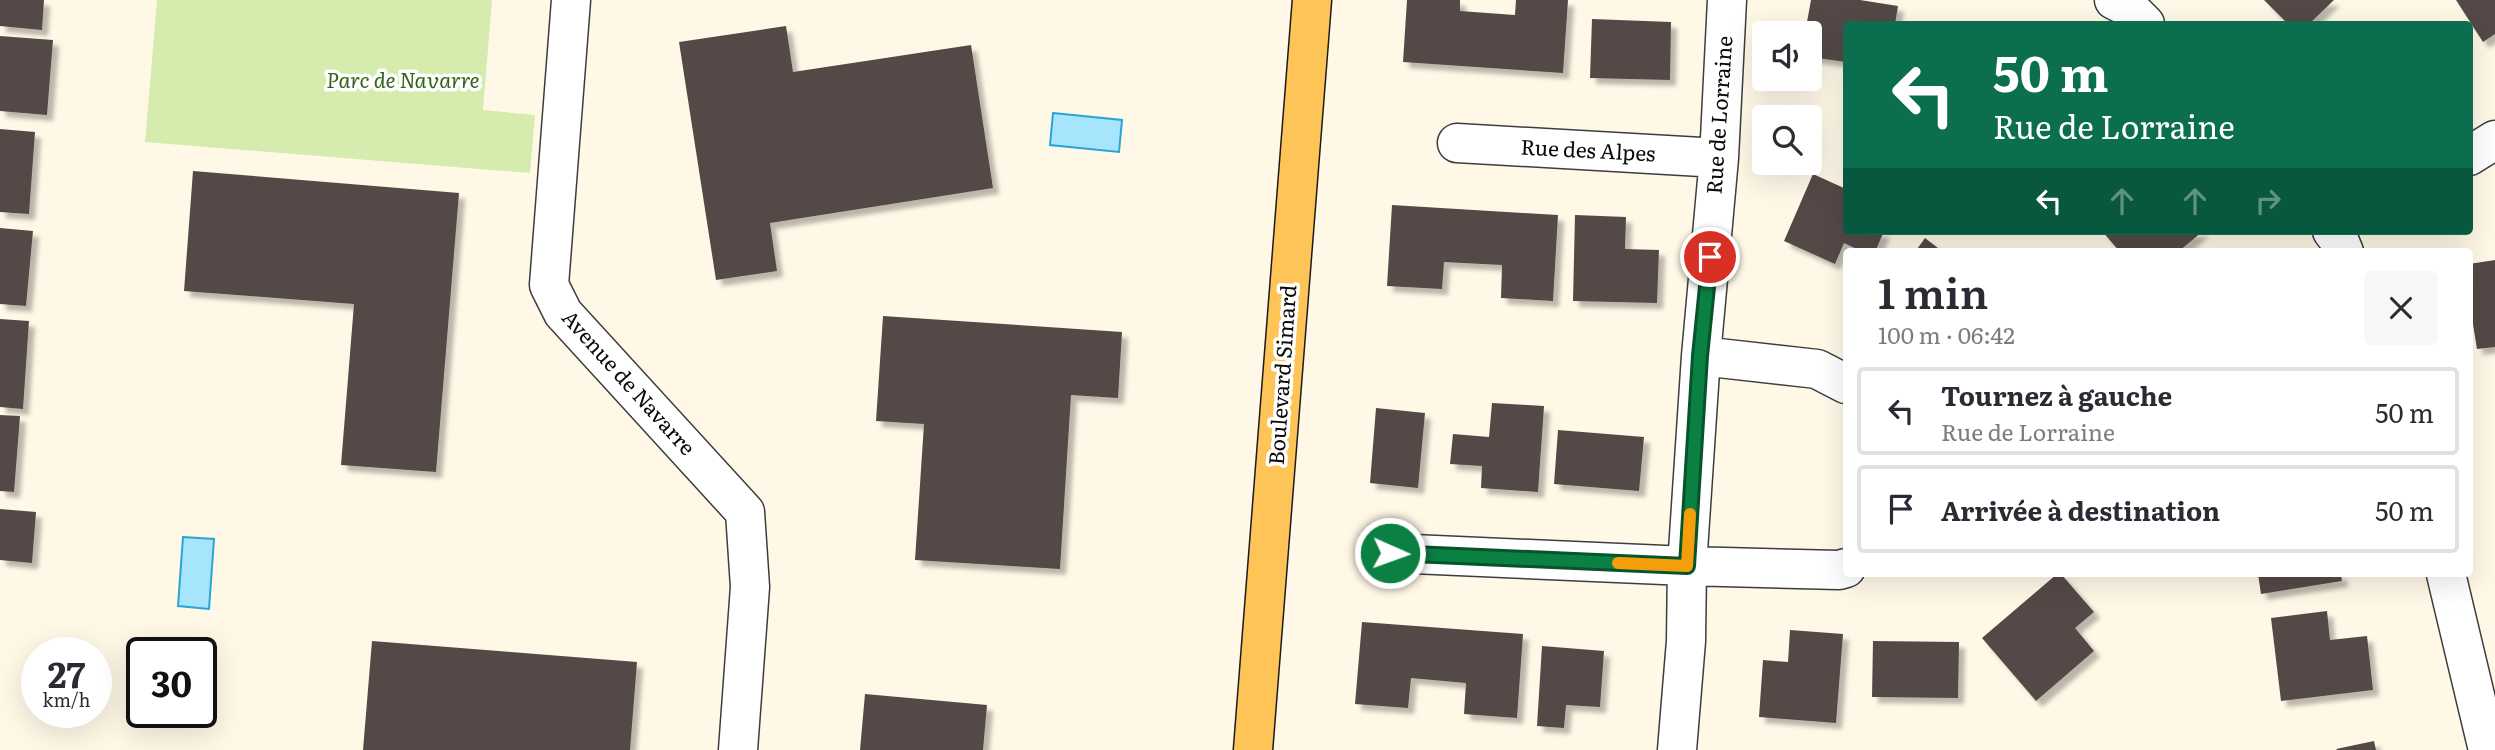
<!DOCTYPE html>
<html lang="fr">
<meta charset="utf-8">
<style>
body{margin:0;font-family:Literata,serif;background:#f7f7f7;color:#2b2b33;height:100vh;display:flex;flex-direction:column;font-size:26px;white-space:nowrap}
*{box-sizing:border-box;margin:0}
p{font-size:23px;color:#7c7c81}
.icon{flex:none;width:38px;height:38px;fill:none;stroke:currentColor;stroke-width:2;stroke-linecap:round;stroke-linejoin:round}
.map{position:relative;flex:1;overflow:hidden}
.details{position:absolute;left:1843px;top:248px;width:630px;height:329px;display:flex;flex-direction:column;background:#fff;border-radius:7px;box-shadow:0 7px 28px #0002}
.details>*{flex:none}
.top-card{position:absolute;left:1843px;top:21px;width:630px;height:214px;border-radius:7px;box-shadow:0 7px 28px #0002;background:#0b6e4f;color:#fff;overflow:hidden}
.fabs{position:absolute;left:1752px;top:21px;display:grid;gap:14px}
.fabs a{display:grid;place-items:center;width:70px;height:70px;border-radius:7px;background:#fff;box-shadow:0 7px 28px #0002;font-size:35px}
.speed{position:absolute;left:21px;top:637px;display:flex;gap:14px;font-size:35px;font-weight:700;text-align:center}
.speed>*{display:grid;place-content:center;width:91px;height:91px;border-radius:50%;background:#fff;box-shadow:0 7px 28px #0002;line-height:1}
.speed small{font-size:18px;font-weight:400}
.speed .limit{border:4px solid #111;border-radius:10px;background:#fff;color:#111}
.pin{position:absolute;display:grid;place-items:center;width:60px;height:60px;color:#fff;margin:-30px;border:4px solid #fff;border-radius:50%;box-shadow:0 2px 7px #0007}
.me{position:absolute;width:77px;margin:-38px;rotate:92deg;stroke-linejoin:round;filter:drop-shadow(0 0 5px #0008)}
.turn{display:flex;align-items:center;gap:24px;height:147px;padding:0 35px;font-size:32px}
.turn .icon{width:91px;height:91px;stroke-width:2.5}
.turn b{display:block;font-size:49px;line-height:60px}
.lanes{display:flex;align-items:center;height:66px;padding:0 35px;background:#0003;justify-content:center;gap:35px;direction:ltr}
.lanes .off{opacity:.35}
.round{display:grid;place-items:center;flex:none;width:74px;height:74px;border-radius:7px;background:#f7f7f7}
.head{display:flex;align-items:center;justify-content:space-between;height:119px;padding:0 35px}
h1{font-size:42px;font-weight:600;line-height:52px}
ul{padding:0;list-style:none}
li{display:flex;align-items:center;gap:21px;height:88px;margin:0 14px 10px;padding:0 21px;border:4px solid #e1e1e2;border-radius:7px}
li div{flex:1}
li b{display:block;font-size:26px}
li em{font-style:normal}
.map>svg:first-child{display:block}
.green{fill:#d5ecae}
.water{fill:#a7e5fc;stroke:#27a5d9;stroke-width:2}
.building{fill:#544a46;filter:url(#shadow)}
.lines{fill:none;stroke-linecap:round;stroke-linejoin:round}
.minor-casing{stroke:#3d3d3d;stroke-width:41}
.major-casing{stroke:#1b1b1b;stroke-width:41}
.minor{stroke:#fff;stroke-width:38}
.major{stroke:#ffc457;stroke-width:38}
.route-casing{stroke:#07532c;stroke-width:18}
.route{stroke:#0b8043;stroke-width:12}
.slow{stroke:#f59e0b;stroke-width:12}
.labels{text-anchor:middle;stroke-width:7;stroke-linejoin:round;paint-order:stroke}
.park-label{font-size:21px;font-style:italic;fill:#306616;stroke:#fff}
.street-label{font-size:21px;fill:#0a0a0a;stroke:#fff}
</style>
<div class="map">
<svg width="2495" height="750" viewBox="0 0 2495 750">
<defs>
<filter id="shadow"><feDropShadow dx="6" dy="6" stdDeviation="2" flood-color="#0004"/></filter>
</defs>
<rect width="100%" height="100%" fill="#fff8e7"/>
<path class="green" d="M157 0H492L483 110 535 115 530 173 145 142Z"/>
<path class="water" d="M1053 113 1122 120 1119 152 1050 145Z
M183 537 214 539 209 609 178 606Z"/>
<path class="building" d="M0 0H44L42 30 0 26Z
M1407 0H1460V11L1515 15 1516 0H1568L1563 73 1403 62Z
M1811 0H1860L1898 6 1895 24H1846V62L1810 57V33H1805Z
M2264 0H2334L2309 24H2288Z
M2456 0H2495V34L2483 42Z
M1592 19 1671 22 1670 80 1590 78Z
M786 26 793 72 971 45 993 188 770 223 777 271 716 280 679 42Z
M0 36 53 40 47 115 0 111Z
M0 129 35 132 29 214 0 212Z
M193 171 459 193 436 472 341 465 354 304 184 291Z
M1813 174 1846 189V231H1884L1875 252H1863L1844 243 1835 264 1784 241Z
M1392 205 1558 215 1553 301 1501 298 1502 265 1444 262 1442 289 1387 286Z
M1575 215 1626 217 1625 249 1659 250 1657 303 1573 301Z
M0 228 33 231 26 306 0 304Z
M2102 231H2203L2178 252H2120Z
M1925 238 1943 252H1915Z
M2495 260V347L2477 349 2469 300V264Z
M883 316 1122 332 1118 398 1071 395 1060 569 915 560 924 424 876 421Z
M0 319 29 321 23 409 0 407Z
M1492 403 1544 406 1538 492 1481 488 1482 466 1450 464 1453 434 1489 437Z
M1376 408 1425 413 1418 488 1370 483Z
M0 415 20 416 14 492 0 491Z
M1558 430 1644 437 1639 491 1554 484Z
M0 509 36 512 32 563 0 560Z
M2057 574H2061L2094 612 2075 628 2094 651 2036 701 1982 638Z
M2258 574H2341L2342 581 2261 594Z
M2327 611 2330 640 2367 636 2373 690 2281 701 2271 618Z
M1362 622 1523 634 1517 718 1464 714 1466 683 1411 678 1408 708 1355 704Z
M1790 630 1843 634 1836 723 1759 717 1763 660 1788 662Z
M372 641 637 662 630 750H363Z
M1873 641 1959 642 1958 698 1872 697Z
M1542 646 1604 651 1600 707 1566 705 1564 728 1537 726Z
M865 694 987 705 983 750H860Z
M2374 741 2376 750H2337L2336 749Z"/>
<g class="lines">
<defs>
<path id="minor" d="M571 0 549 285 563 313 745 512 750 587 738 750
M2114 0 2128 7 2145 24
M1457 143 1719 158
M2469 156 2495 140
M2332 231 2339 240 2344 252
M1701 356 1817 369 1846 384
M1390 553 1687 566 1839 570 1846 568
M2446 574 2488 750
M1677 750 1686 641 1687 566 1701 356 1719 158 1727 0"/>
<path id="major" d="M1253 750 1312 0"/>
</defs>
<use href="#minor" class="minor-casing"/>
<use href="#major" class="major-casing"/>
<use href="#minor" class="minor"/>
<use href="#major" class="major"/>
</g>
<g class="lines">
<defs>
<path id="route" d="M1390 553 1687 566 1700 356 1710 257"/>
</defs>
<use href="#route" class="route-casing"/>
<use href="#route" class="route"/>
<path class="slow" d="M1618 563 1687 566 1690 514"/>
</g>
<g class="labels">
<g class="park-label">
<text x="403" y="88">Parc de Navarre</text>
</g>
<g class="street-label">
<text transform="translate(1720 115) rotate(-86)" y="7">Rue de Lorraine</text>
<text transform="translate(1588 151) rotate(3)" y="7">Rue des Alpes</text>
<text transform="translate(1283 375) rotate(-86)" y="7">Boulevard Simard</text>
<text transform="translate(628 383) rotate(48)" y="7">Avenue de Navarre</text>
</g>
</g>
</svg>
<div class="fabs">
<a><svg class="icon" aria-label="sound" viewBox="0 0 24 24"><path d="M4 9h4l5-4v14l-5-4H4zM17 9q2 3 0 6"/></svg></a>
<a><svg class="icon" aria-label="search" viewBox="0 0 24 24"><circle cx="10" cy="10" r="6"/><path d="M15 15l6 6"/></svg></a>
</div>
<div class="speed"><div>27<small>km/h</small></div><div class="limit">30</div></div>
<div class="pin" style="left:1710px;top:257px;background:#d93025"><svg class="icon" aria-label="arrive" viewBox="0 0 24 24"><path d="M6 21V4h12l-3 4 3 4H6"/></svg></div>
<svg class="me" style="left:1390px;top:553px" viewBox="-20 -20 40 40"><circle r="17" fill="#0b8043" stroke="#fff" stroke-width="3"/><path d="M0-11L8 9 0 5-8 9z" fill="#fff"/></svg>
<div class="top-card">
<div class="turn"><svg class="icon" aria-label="left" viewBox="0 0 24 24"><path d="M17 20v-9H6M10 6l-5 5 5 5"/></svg><div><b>50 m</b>Rue de Lorraine</div></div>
<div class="lanes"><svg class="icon" aria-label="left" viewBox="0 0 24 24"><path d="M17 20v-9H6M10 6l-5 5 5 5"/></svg><svg class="icon off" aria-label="ahead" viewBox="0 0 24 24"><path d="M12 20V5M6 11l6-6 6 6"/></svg><svg class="icon off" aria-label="ahead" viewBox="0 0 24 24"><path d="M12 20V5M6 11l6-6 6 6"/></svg><svg class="icon off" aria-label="right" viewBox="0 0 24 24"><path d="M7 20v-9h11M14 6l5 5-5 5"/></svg></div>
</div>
<section class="details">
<div class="head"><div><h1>1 min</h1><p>100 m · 06:42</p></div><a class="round"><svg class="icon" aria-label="close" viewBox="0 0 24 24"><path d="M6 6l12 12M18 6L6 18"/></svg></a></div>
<ul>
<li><svg class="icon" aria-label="left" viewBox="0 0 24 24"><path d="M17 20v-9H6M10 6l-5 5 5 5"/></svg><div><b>Tournez à gauche</b><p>Rue de Lorraine</p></div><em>50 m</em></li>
<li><svg class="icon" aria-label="arrive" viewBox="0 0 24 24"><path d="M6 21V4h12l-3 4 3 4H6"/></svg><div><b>Arrivée à destination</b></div><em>50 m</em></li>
</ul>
</section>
</div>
